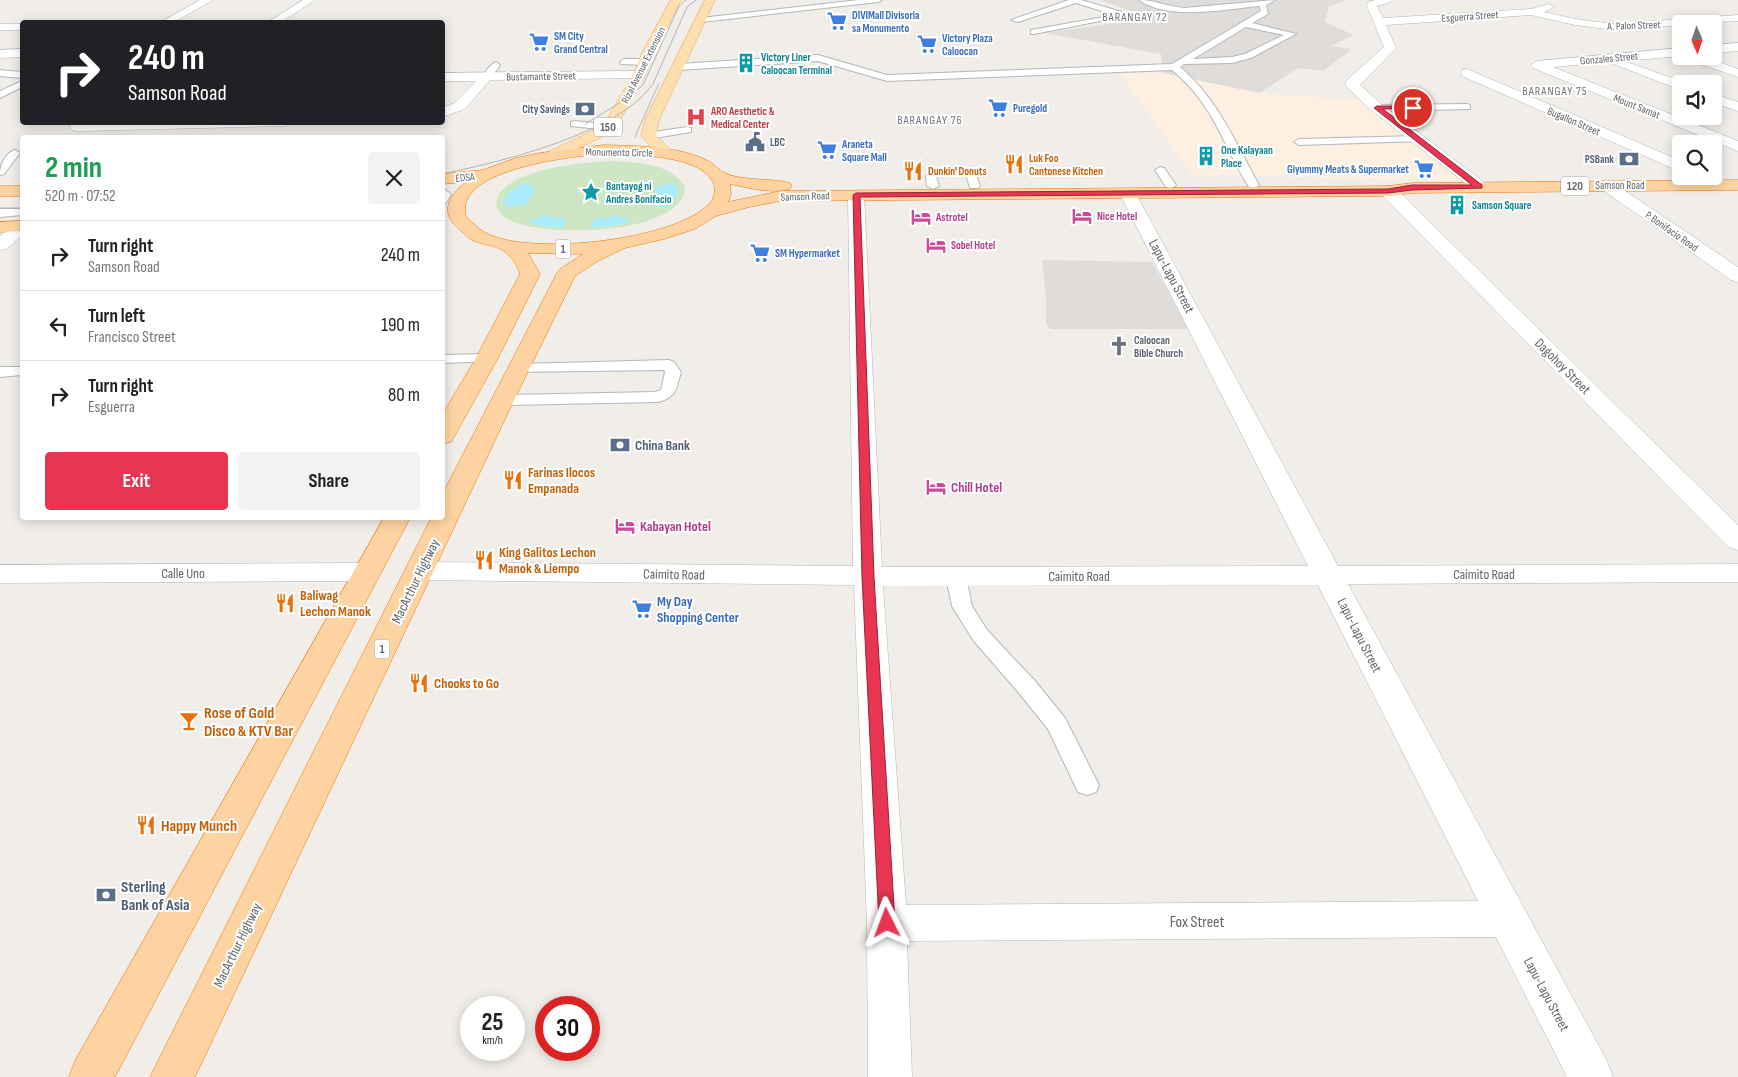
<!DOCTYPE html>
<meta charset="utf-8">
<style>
body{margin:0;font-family:"Sofia Sans Condensed",sans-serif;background:#f2f2f2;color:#222;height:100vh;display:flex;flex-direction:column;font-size:19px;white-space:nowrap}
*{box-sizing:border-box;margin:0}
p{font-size:16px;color:#767676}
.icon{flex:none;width:28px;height:28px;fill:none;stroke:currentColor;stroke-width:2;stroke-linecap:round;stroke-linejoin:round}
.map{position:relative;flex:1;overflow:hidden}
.sheet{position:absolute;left:20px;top:135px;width:425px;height:385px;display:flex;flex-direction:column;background:#fff;border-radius:5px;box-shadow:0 2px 12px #0003}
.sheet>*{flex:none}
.hud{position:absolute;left:20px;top:20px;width:425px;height:105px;border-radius:5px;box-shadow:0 2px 12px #0003;background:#202124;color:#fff;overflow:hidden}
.needle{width:32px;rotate:178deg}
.fabs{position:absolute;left:1672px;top:15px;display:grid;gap:10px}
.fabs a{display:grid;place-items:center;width:50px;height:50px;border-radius:5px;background:#fff;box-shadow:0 2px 12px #0003;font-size:25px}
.speed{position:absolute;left:460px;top:996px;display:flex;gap:10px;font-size:25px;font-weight:700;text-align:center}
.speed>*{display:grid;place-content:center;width:65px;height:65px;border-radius:50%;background:#fff;box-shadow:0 2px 12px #0003;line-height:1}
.speed small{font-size:12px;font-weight:400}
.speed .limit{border:8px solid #d22;background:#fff;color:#111}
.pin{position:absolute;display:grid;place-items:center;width:42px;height:42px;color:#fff;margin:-21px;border:2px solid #fff;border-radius:50%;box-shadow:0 1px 5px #0007}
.me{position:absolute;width:55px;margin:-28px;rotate:357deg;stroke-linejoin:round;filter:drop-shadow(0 0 4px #0008)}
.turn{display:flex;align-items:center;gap:18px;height:105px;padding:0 25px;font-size:22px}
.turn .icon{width:65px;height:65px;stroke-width:2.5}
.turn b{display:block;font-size:35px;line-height:42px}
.round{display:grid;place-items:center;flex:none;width:52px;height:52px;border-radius:5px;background:#f2f2f2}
.overview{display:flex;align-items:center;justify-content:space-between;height:85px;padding:0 25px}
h1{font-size:30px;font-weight:700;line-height:38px;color:#1e9e55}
.button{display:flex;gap:10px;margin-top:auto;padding:10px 25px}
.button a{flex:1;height:58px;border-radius:5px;background:#e83652;color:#fff;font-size:20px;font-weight:700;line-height:58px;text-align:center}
.button a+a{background:#f2f2f2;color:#222}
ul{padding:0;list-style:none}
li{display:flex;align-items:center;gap:15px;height:70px;padding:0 25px;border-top:1px solid #e0e0e0}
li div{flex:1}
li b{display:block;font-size:19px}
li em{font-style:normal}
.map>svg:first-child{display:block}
.commercial{fill:#fef0e0}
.industrial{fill:#e0dcda}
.green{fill:#cde7c5}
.water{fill:#aaedfe}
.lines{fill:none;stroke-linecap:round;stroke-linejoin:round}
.service-casing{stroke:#b3b7ba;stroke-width:2}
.minor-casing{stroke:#b3b7ba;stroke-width:1}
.primary-casing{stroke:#f1a761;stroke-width:1}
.trunk-casing{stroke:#f67102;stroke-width:1}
.service{fill:#fff;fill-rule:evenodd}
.minor{fill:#fff;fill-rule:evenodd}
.primary{fill:#fedfaf;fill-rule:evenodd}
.trunk{fill:#fdd4a1;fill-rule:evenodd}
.tram{stroke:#b4b5b6;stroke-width:1}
.route{fill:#e83652;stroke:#972335}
.labels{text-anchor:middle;stroke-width:4;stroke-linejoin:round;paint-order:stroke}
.far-shop-label{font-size:11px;font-weight:bold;fill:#366cbe;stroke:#fff;text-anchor:start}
.far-street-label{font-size:11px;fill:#5f6568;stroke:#fff}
.far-culture-label{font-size:11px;font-weight:bold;fill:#0d838f;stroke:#fff;text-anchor:start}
.far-service-label{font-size:11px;font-weight:bold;fill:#4e5e75;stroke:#fff;text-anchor:end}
.far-health-label{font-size:11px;font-weight:bold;fill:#be3a42;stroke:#fff;text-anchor:start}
.far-food-label{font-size:11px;font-weight:bold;fill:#c56008;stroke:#fff;text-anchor:start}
.far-hotel-label{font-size:11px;font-weight:bold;fill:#b23c85;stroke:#fff;text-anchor:start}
.far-worship-label{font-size:11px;font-weight:bold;fill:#5b616d;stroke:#fff;text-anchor:start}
.far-neighbourhood-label{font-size:12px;letter-spacing:1px;fill:#70777a;stroke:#fff}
.shield{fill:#fff;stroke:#8f9395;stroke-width:1}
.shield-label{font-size:12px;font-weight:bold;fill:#5f6568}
.street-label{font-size:14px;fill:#5f6568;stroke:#fff}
.service-label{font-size:14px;font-weight:bold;fill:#4e5e75;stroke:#fff;text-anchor:start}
.food-label{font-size:14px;font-weight:bold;fill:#c56008;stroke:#fff;text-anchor:start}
.hotel-label{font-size:14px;font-weight:bold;fill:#b23c85;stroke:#fff;text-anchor:start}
.shop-label{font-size:14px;font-weight:bold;fill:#366cbe;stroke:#fff;text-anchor:start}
.near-food-label{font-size:16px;font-weight:bold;fill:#c56008;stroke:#fff;text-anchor:start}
.near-service-label{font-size:16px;font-weight:bold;fill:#4e5e75;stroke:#fff;text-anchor:start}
.near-street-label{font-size:16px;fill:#5f6568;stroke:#fff}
</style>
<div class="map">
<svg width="1738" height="1077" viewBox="0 0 1738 1077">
<rect width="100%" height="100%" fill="#f1ede8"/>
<path class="commercial" d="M1120 73H1163L1259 93 1359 100 1461 180 1192 175Z"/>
<path class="industrial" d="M1099 0H1347L1329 6 1325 22 1354 35 1331 46 1352 49 1323 71 1298 68 1259 93 1163 73 1161 54 1044 33 1152 18Z
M1042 260 1152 262 1188 329H1051L1046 324V296Z"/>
<path class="green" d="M612 161C635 162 672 163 685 187 684 236 538 239 506 218 500 214 494 207 497 199 506 169 585 162 612 161Z"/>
<path class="water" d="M525 183 536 187 527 204 508 207 503 203C505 192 515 188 525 183Z
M672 183 678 188C677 199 672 203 662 208L649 204 657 187Z
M547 215 556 218H567L561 228 541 226 527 221Z
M616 215 632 221 612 226 590 228 595 218H607Z"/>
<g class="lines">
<defs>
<path id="service" d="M859 0H882L878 2 701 22 697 20 701 18Z
M1069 0H1081L1122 12 1126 16 1034 34H1031V30L1115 15 1076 3 1018 22 1011 20Z
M1139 0C1155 0 1169 7 1184 8L1275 0 1266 5 1268 14 1252 23 1296 34 1251 58 1232 63 1184 64 1180 67C1217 98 1236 143 1259 185L1257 187H1249C1221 143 1216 107 1172 70L887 81 818 61 679 70 675 67 679 64 818 55 887 75 1172 64 1261 11 1259 6C1225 9 1169 21 1139 0ZM1246 27 1284 35 1245 54 1232 57 1193 59Z
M624 59H644L648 62 644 65 621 64 620 62Z
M496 62 500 65 499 67 490 78H484C483 73 491 64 496 62Z
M0 70 22 72V78L0 76Z
M22 81V87L0 98V91Z
M1467 104 1470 105V109L1377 111 1372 108 1377 105Z
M574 121 608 124 613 127 608 130 571 126V122Z
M687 127 691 128V132L648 139 643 136 648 133Z
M1417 136 1421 137V141L1299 145 1294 142 1299 139Z
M15 150 20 153 4 174 0 175C0 165 4 154 15 150Z
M1160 167 1164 168 1176 185 1174 187 1170 188 1166 187 1155 170Z
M970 168 975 171 980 186 978 188H970L965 171Z
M931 173 936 176 939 186 933 189 927 186 926 176Z
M442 188 451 194 446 203 442 204Z
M0 209H22V215L0 217Z
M487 354 492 355 494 358 492 361 442 363V355Z
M669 360 674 362 681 372C676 389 677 397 658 402L502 405 496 403 494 400 496 397 502 395 655 392 661 390 665 372 664 370 514 372 511 369 514 366 519 364Z
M0 367H22V375L0 377Z
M956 571 963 572 966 577 972 606 987 630 1035 681 1065 718 1099 785 1096 792 1087 795 1078 792 1048 729 1019 693 973 640 952 606 946 577 949 572Z"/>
<path id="minor" d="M200 0H213L174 22H161Z
M303 0H315L281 22H268Z
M1375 0H1392L1391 2 1377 6 1383 18 1531 9 1549 4 1554 7 1544 12 1575 19 1613 24 1738 15V21L1681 24V25L1613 30 1575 25 1531 15 1386 25 1396 48 1360 85 1382 105 1485 183 1487 186 1485 189H1473L1372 111 1347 87 1345 83 1347 80 1384 47 1367 6 1368 2Z
M0 24H22V30H0Z
M1738 43V51L1714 53V45Z
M1681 48V56L1624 61 1686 83 1681 84V90L1608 62 1553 67 1738 141V151L1533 68 1531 65 1537 61Z
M22 49V57L0 58V50Z
M1683 56H1702L1738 69V77L1685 59Z
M1467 69 1681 161V172L1462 76 1461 73 1462 70Z
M639 71 645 75 644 78 490 80 465 109 442 117V108L455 103 476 81H442V73Z
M1714 94 1738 102V111L1714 103Z
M83 122H291L284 126 77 131 72 130 70 127 72 124Z
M1714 175 1729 182 1731 185 1729 188C1719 191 1701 184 1695 176Z
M1606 180 1612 182 1738 267V282L1731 280 1600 188 1598 185 1600 182Z
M1388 186 1394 187 1738 525V550L1728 547 1382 195 1380 191 1382 187Z
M1128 189 1134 190 1136 194 1338 566 1738 564V582L1348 584 1607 1061 1613 1077H1567L1496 937 907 941 912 1077H868L867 923 854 585 420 580 410 578 406 571 410 564 420 562 853 566 848 195 850 191H862L864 195 882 567 1308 566 1120 194 1122 190ZM1318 585 1478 901 906 905 883 586Z
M22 223V236L6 249 0 250V236L16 224Z
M366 563 376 565 380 572 376 579 366 581 0 583V565Z"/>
<path id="primary" d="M671 0H681L655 51 645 75 618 124 604 136 558 158H548L545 155 548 152 594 130 607 119 633 75 643 51Z
M705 0H715L659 120 656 135 673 153 670 156H660L641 136 645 120Z"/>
<path id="trunk" d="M604 145C637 146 682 146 710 162 715 165 720 171 725 173 739 181 773 178 790 183L792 186 790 189C771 194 749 188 730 184L731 194 728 202 781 191 1388 186 1412 183 1738 180V190L1412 193 1388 196 781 201 749 207 716 216 695 229 664 239 625 248 596 262 575 276 514 400 195 1077H150L431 518H442V495L557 273 560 269 583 254 528 253 540 274 498 358 454 437 451 442 442 444V415L476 358 520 274C517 265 513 258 505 252 497 245 482 245 472 240 468 238 464 233 460 230 439 212 448 198 465 182L442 184V174L483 170 516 158 540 153ZM591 155C620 154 698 152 713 182 716 189 715 197 710 203 676 241 526 257 484 232 477 228 472 222 466 217 453 171 562 158 591 155Z
M0 186H22V196H0Z
M22 221V231L0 232V222Z
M384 518H410L115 1077H69L75 1061Z"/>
</defs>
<use href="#service" class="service-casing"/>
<use href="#minor" class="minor-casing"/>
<use href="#primary" class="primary-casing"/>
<use href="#trunk" class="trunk-casing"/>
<use href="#service" class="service"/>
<use href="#minor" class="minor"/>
<use href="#primary" class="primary"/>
<use href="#trunk" class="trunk"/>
<path class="tram" d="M585 124 626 99 643 85 679 6 686 0
M635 137 659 83
M442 174C500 162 618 134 653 84L687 7 696 0
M0 208H22"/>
</g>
<path class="route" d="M1415 106 1413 109H1383L1482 185V188L1412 190 1388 193 860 197 874 577 895 923 893 928 887 930 881 928 879 923 862 577 853 195 856 193 1388 189 1412 185H1472L1374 108 1377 106Z"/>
<defs>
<symbol id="supermarket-bare" viewBox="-9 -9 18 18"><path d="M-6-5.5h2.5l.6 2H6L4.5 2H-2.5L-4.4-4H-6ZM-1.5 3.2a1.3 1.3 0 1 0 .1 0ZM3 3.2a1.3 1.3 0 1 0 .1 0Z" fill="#3f7fe0" stroke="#fff" stroke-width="2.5" paint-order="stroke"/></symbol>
<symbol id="building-bare" viewBox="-9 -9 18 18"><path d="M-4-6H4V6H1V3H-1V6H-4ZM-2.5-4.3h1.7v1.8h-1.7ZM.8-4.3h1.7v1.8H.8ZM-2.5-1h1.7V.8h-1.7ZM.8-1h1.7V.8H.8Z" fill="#0f9aa8" stroke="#fff" stroke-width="2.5" paint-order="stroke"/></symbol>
<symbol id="bank-bare" viewBox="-9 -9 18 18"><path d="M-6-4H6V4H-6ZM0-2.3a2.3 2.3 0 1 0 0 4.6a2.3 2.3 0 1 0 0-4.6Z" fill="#5c6f8a" stroke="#fff" stroke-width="2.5" paint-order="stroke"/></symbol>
<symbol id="hospital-bare" viewBox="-9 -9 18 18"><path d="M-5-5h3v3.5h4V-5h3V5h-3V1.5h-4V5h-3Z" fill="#e0444e" stroke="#fff" stroke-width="2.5" paint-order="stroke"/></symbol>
<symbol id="civic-bare" viewBox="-9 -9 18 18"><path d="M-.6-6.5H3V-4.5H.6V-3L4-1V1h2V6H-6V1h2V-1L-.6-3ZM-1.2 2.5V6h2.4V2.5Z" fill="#5c6f8a" stroke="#fff" stroke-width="2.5" paint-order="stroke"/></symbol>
<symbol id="restaurant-bare" viewBox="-9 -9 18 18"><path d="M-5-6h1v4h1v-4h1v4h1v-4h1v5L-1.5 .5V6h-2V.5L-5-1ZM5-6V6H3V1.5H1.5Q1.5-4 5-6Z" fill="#e8710a" stroke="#fff" stroke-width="2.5" paint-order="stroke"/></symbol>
<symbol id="sight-bare" viewBox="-9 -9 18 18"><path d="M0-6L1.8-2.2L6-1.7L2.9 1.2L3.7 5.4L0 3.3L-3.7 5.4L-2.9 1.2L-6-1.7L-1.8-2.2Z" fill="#0f9aa8" stroke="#fff" stroke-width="2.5" paint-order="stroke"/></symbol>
<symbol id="hotel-bare" viewBox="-9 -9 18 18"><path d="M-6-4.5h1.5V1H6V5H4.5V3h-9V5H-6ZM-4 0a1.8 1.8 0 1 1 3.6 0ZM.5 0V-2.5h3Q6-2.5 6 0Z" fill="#d1479c" stroke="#fff" stroke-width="2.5" paint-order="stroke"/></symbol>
<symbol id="church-bare" viewBox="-9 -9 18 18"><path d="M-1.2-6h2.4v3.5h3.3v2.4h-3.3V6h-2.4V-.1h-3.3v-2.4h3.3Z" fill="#6b7280" stroke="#fff" stroke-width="2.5" paint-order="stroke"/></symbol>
<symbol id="bar-bare" viewBox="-9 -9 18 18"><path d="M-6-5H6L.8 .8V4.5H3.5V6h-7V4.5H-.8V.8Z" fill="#e8710a" stroke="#fff" stroke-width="2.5" paint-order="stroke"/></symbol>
</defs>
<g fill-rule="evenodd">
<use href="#supermarket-bare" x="823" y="7" width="28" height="28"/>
<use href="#supermarket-bare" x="525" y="28" width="28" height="28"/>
<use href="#supermarket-bare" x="913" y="30" width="28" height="28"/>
<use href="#building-bare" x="732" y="49" width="28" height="28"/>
<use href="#supermarket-bare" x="984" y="94" width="28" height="28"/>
<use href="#bank-bare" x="571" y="95" width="28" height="28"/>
<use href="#hospital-bare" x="682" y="103" width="28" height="28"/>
<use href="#civic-bare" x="741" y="128" width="28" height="28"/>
<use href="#supermarket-bare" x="813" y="136" width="28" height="28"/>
<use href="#building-bare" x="1192" y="142" width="28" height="28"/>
<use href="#bank-bare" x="1615" y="145" width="28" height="28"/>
<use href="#restaurant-bare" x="1000" y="150" width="28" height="28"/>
<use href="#supermarket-bare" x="1410" y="155" width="28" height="28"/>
<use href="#restaurant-bare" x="899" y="157" width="28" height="28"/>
<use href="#sight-bare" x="577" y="178" width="28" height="28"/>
<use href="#building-bare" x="1443" y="191" width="28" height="28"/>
<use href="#hotel-bare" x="1068" y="202" width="28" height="28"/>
<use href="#hotel-bare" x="907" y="203" width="28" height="28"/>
<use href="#hotel-bare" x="922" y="231" width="28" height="28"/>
<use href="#supermarket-bare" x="746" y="239" width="28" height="28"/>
<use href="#church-bare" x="1105" y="332" width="28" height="28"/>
<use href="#bank-bare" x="606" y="431" width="28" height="28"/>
<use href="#restaurant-bare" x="499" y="466" width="28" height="28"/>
<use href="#hotel-bare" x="922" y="473" width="28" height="28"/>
<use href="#hotel-bare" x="611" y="512" width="28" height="28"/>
<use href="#restaurant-bare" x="470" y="546" width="28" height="28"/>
<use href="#restaurant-bare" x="271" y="589" width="28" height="28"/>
<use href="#supermarket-bare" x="628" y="595" width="28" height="28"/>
<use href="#restaurant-bare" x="405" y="669" width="28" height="28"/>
<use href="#bar-bare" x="175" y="707" width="28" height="28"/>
<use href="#restaurant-bare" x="132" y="811" width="28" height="28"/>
<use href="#bank-bare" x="92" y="881" width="28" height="28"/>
</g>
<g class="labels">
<g class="far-shop-label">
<text x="852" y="19">DIVIMall Divisoria<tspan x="852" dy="13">sa Monumento</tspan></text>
<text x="554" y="40">SM City<tspan x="554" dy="13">Grand Central</tspan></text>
<text x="942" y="42">Victory Plaza<tspan x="942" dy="13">Caloocan</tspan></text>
<text x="1013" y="112">Puregold</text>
<text x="842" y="148">Araneta<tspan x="842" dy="13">Square Mall</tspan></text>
<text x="1409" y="173" text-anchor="end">Giyummy Meats &amp; Supermarket</text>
<text x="775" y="257">SM Hypermarket</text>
</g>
<g class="far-street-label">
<text transform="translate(1470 16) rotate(-4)" y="4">Esguerra Street</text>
<text transform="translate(1634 25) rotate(-2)" y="4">A. Palon Street</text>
<text transform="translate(1609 58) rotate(-5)" y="4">Gonzales Street</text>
<text transform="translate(643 65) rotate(-63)" y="4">Rizal Avenue Extension</text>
<text transform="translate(541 76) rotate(-1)" y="4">Bustamante Street</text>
<text transform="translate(1637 106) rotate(22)" y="4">Mount Samat</text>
<text transform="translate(1574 121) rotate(23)" y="4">Bugallon Street</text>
<text transform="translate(619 152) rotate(1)" y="4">Monumento Circle</text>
<text transform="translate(465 177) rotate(-6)" y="4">EDSA</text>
<text x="1620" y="189">Samson Road</text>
<text transform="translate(805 196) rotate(-2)" y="4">Samson Road</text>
<text transform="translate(1672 231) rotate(35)" y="4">P. Bonifacio Road</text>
</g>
<g class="far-culture-label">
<text x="761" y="61">Victory Liner<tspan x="761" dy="13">Caloocan Terminal</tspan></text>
<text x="1221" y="154">One Kalayaan<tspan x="1221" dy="13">Place</tspan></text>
<text x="606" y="190">Bantayog ni<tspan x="606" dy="13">Andres Bonifacio</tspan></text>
<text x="1472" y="209">Samson Square</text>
</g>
<g class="far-service-label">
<text x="570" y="113">City Savings</text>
<text x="770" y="146" text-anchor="start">LBC</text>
<text x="1614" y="163">PSBank</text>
</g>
<g class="far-health-label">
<text x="711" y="115">ARO Aesthetic &amp;<tspan x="711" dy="13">Medical Center</tspan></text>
</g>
<g class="far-food-label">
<text x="1029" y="162">Luk Foo<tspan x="1029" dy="13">Cantonese Kitchen</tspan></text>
<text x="928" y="175">Dunkin' Donuts</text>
</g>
<g class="far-hotel-label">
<text x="1097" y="220">Nice Hotel</text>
<text x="936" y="221">Astrotel</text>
<text x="951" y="249">Sobel Hotel</text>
</g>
<g class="far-worship-label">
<text x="1134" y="344">Caloocan<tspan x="1134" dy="13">Bible Church</tspan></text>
</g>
<g class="far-neighbourhood-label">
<text x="1135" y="21">BARANGAY 72</text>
<text x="1555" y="95">BARANGAY 75</text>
<text x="930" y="124">BARANGAY 76</text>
</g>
<g class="shield">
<rect x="594" y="117.5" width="28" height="19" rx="4"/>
<rect x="1561" y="176.5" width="28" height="19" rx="4"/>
<rect x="555.5" y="239.5" width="15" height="19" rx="4"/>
<rect x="374.5" y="639.5" width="15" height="19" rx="4"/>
</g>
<g class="shield-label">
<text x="608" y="131">150</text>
<text x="1575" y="190">120</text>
<text x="563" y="253">1</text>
<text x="382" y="653">1</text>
</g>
<g class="street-label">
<text transform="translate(1172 276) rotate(62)" y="5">Lapu-Lapu Street</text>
<text transform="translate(1563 366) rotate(45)" y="5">Dagohoy Street</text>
<text x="183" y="578">Calle Uno</text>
<text transform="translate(674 574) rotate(1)" y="5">Caimito Road</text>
<text x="1484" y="579">Caimito Road</text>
<text x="1079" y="581">Caimito Road</text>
<text transform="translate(415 581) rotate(-64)" y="5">MacArthur Highway</text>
<text transform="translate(1360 635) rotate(63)" y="5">Lapu-Lapu Street</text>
<text transform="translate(237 945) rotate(-64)" y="5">MacArthur Highway</text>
<text transform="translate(1547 994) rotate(62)" y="5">Lapu-Lapu Street</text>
</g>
<g class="service-label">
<text x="635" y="450">China Bank</text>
</g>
<g class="food-label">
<text x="528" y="477">Farinas Ilocos<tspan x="528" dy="16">Empanada</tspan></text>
<text x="499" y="557">King Galitos Lechon<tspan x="499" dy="16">Manok &amp; Liempo</tspan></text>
<text x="300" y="600">Baliwag<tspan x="300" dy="16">Lechon Manok</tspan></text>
<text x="434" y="688">Chooks to Go</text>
</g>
<g class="hotel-label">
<text x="951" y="492">Chill Hotel</text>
<text x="640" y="531">Kabayan Hotel</text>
</g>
<g class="shop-label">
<text x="657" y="606">My Day<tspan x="657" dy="16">Shopping Center</tspan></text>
</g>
<g class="near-food-label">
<text x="204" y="718">Rose of Gold<tspan x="204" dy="18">Disco &amp; KTV Bar</tspan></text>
<text x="161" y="831">Happy Munch</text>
</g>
<g class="near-service-label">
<text x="121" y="892">Sterling<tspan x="121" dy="18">Bank of Asia</tspan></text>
</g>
<g class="near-street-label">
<text x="1197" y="927">Fox Street</text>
</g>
</g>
</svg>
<div class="fabs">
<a><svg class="needle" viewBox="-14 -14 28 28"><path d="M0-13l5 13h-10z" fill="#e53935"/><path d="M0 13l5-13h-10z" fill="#767676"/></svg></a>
<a><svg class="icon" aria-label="sound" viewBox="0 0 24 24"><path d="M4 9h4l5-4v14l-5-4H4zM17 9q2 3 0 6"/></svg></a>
<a><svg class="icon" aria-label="search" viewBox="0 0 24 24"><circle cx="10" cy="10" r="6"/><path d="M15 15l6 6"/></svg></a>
</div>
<div class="speed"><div>25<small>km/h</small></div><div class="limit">30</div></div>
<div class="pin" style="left:1413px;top:108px;background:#d93025"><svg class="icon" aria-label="arrive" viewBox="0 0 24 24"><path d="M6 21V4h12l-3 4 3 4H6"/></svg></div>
<svg class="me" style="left:887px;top:923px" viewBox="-20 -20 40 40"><path d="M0-17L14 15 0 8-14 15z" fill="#e83652" stroke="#fff" stroke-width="4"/></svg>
<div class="hud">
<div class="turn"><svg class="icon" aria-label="right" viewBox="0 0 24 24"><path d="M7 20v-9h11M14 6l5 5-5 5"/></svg><div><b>240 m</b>Samson Road</div></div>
</div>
<section class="sheet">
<div class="overview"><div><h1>2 min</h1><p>520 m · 07:52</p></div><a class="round"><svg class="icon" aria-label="close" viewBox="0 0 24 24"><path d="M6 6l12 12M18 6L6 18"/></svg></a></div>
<ul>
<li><svg class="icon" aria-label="right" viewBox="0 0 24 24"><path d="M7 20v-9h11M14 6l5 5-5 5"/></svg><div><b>Turn right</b><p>Samson Road</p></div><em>240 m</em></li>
<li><svg class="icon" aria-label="left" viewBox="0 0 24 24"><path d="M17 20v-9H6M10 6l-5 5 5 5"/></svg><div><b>Turn left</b><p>Francisco Street</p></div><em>190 m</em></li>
<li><svg class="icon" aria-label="right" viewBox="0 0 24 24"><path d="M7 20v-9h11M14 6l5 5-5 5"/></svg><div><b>Turn right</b><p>Esguerra</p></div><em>80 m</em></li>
</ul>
<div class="button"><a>Exit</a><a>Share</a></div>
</section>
</div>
